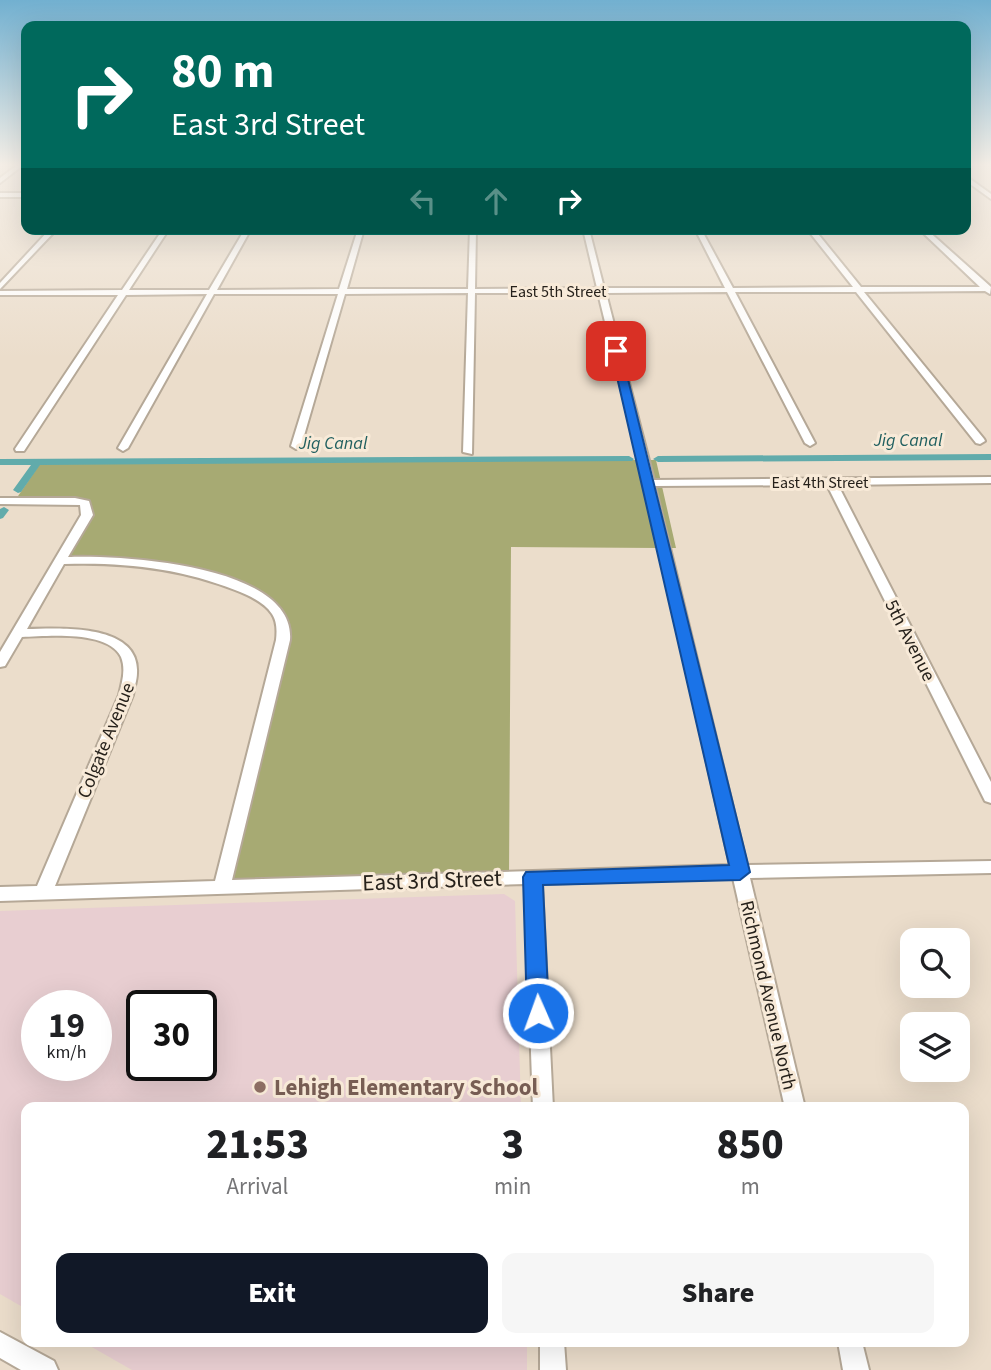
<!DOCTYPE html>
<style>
body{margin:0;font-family:"Source Sans 3",sans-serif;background:#f6f6f6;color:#202124;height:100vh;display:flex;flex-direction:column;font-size:26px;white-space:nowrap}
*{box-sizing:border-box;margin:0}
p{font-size:23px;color:#757577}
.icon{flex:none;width:38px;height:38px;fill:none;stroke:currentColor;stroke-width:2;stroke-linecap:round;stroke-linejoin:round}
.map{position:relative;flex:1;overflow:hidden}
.details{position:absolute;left:21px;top:1102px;width:948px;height:245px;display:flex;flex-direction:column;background:#fff;border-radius:14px;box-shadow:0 7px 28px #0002}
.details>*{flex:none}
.hud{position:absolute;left:21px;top:21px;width:950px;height:214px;border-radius:14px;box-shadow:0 7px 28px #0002;background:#00695c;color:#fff;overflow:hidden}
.buttons{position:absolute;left:900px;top:928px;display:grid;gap:14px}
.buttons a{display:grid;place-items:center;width:70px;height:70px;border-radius:14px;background:#fff;box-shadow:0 7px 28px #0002;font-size:35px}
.speed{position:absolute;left:21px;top:990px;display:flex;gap:14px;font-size:35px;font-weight:700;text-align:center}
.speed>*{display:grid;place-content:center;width:91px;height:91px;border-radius:50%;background:#fff;box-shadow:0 7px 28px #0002;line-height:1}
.speed small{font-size:18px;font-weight:400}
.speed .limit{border:4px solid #111;border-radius:10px;background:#fff;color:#111}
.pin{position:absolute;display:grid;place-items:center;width:60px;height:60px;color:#fff;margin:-30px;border-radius:14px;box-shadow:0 4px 10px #0006}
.me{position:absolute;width:77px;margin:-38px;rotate:358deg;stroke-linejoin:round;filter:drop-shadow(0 0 5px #0008)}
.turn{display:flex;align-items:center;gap:24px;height:147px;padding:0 35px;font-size:32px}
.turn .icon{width:91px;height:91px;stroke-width:2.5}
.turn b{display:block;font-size:49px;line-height:60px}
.lanes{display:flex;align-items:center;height:66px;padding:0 35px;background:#0003;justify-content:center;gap:35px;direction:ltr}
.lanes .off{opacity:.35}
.eta{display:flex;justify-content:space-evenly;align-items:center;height:119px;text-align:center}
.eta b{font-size:42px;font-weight:800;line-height:49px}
.primary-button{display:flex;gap:14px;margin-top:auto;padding:14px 35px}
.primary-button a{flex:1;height:80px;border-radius:14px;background:#111827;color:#fff;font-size:28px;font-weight:800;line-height:80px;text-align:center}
.primary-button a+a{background:#f6f6f6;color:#202124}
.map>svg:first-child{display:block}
.education{fill:#e8ced1;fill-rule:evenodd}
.forest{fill:#a7aa73}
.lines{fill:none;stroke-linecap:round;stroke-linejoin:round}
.canal{fill:#61abab;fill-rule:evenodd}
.minor-casing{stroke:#b5a897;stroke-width:4}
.minor{fill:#fff;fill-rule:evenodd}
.route{fill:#1a73e8;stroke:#114b97;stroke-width:2}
.education-dot{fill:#8d6e63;stroke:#f8ead8;stroke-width:2.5}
.labels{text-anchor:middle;stroke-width:6;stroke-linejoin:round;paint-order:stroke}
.far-street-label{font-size:16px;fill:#26211b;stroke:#f8ead8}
.far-water-label{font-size:18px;font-style:italic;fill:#226060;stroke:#f8ead8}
.street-label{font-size:19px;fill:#26211b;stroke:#f8ead8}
.near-street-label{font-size:23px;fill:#26211b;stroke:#f8ead8}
.near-education-label{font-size:23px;font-weight:bold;fill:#785e54;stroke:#f8ead8;text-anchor:start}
</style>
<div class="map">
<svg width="991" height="1370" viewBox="0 0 991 1370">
<rect width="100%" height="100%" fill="#ebddcb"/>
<path class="education" d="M504 894 515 901 521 1108H26V1309L0 1294V911ZM37 1006H96V1066H37ZM142 1006H201V1066H142Z
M83 1342H527V1370H132Z"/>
<path class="forest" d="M639 460 659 548 511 547 509 877 229 886 288 643V619L273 600 216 577 185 567 67 558 90 503 73 499H16L42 461Z
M648 460H656L676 548H669Z"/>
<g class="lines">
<path class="canal" d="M991 454V460L658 462 653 459 658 456Z
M629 456 634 459 632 461 40 465 21 492 18 493 13 490 31 465H0V459Z
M4 507 9 510 3 518 0 519V509Z"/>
<defs>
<path id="minor" d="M16 166H22L0 183V178Z
M966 176 991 194V199L966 181Z
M0 193H26V197H0Z
M50 229H57L0 289V283Z
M163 229H169L129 290H209L245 229H251L217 290 339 289 358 229H364L347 289H468L470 229H476L475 289 597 288 583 229H589L604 288H725L695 229H701L733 288 853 287 807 229H814L861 287H980L919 229H926L991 287 990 294 985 291 864 292 984 439 985 441 980 444 976 443 856 292H735L815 443 810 446 805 443 727 292 606 293 654 480 991 477V483L838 485 991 782V803L985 801 827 485 655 486 747 865 991 861V873L750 878 805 1108H785L733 878 542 884 553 1108H533L525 884 0 901V887L37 886 119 695C122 682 126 670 121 657 108 630 47 636 22 637L5 666 0 667V652L81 515 80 505 0 504V498H75L89 501 93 515 68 557C119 555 296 564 290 640L232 880 730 865 644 483 598 293H475L472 454 463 452 468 293 345 294 301 446 296 449 291 446 338 294H214L128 448 123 451 118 448 207 294 126 295 24 451H16L15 449 118 295H0V291L122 290ZM64 564C124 562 180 568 235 590 248 595 264 602 272 614 277 621 277 631 276 640L215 881 55 886 133 695C134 688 137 680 137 673 140 623 59 628 27 629Z
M0 1332 54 1361 58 1370H21L0 1358Z
M540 1342H564L566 1370H540Z
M838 1342H862L869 1370H843Z"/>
</defs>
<use href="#minor" class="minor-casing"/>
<use href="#minor" class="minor"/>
</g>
<linearGradient id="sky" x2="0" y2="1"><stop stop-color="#72b0d0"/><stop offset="0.46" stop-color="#f6f0e8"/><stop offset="1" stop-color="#f6f0e8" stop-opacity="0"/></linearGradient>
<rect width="991" height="358" fill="url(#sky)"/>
<path class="route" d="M616 348 621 351 750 872 740 880 543 885 549 1013 546 1020 538 1023 530 1020 527 1013 523 877 526 872 729 865 611 351Z"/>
<circle class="education-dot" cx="260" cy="1087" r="7"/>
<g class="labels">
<g class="far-street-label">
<text x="558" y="297">East 5th Street</text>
<text x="820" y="488">East 4th Street</text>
</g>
<g class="far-water-label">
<text x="908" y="446">Jig Canal</text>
<text x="333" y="449">Jig Canal</text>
</g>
<g class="street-label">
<text transform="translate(911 640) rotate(63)" y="7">5th Avenue</text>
<text transform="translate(105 740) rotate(-68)" y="7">Colgate Avenue</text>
<text transform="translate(769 995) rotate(77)" y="7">Richmond Avenue North</text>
</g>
<g class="near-street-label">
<text transform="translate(432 880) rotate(-2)" y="8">East 3rd Street</text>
</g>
<g class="near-education-label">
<text x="274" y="1095">Lehigh Elementary School</text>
</g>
</g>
</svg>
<div class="buttons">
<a><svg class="icon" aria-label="search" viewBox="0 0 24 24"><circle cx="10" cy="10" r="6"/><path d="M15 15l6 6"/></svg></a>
<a><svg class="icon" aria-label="layers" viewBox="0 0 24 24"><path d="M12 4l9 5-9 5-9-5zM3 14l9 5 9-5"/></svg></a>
</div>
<div class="speed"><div>19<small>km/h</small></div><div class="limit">30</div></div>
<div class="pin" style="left:616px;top:351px;background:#d93025"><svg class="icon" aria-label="arrive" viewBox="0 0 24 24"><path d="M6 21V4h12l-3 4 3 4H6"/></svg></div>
<svg class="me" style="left:538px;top:1013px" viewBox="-20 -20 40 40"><circle r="17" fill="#1a73e8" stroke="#fff" stroke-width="3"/><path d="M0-11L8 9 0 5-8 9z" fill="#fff"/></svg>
<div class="hud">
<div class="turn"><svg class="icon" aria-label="right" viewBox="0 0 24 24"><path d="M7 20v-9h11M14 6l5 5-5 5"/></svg><div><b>80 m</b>East 3rd Street</div></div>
<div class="lanes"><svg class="icon off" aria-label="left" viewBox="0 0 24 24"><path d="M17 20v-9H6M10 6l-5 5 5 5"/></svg><svg class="icon off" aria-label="ahead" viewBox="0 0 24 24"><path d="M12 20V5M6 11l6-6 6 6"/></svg><svg class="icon" aria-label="right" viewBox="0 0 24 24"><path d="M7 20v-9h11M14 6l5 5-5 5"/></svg></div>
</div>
<section class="details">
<div class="eta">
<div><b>21:53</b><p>Arrival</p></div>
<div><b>3</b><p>min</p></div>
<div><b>850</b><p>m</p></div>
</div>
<div class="primary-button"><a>Exit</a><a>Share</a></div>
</section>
</div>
